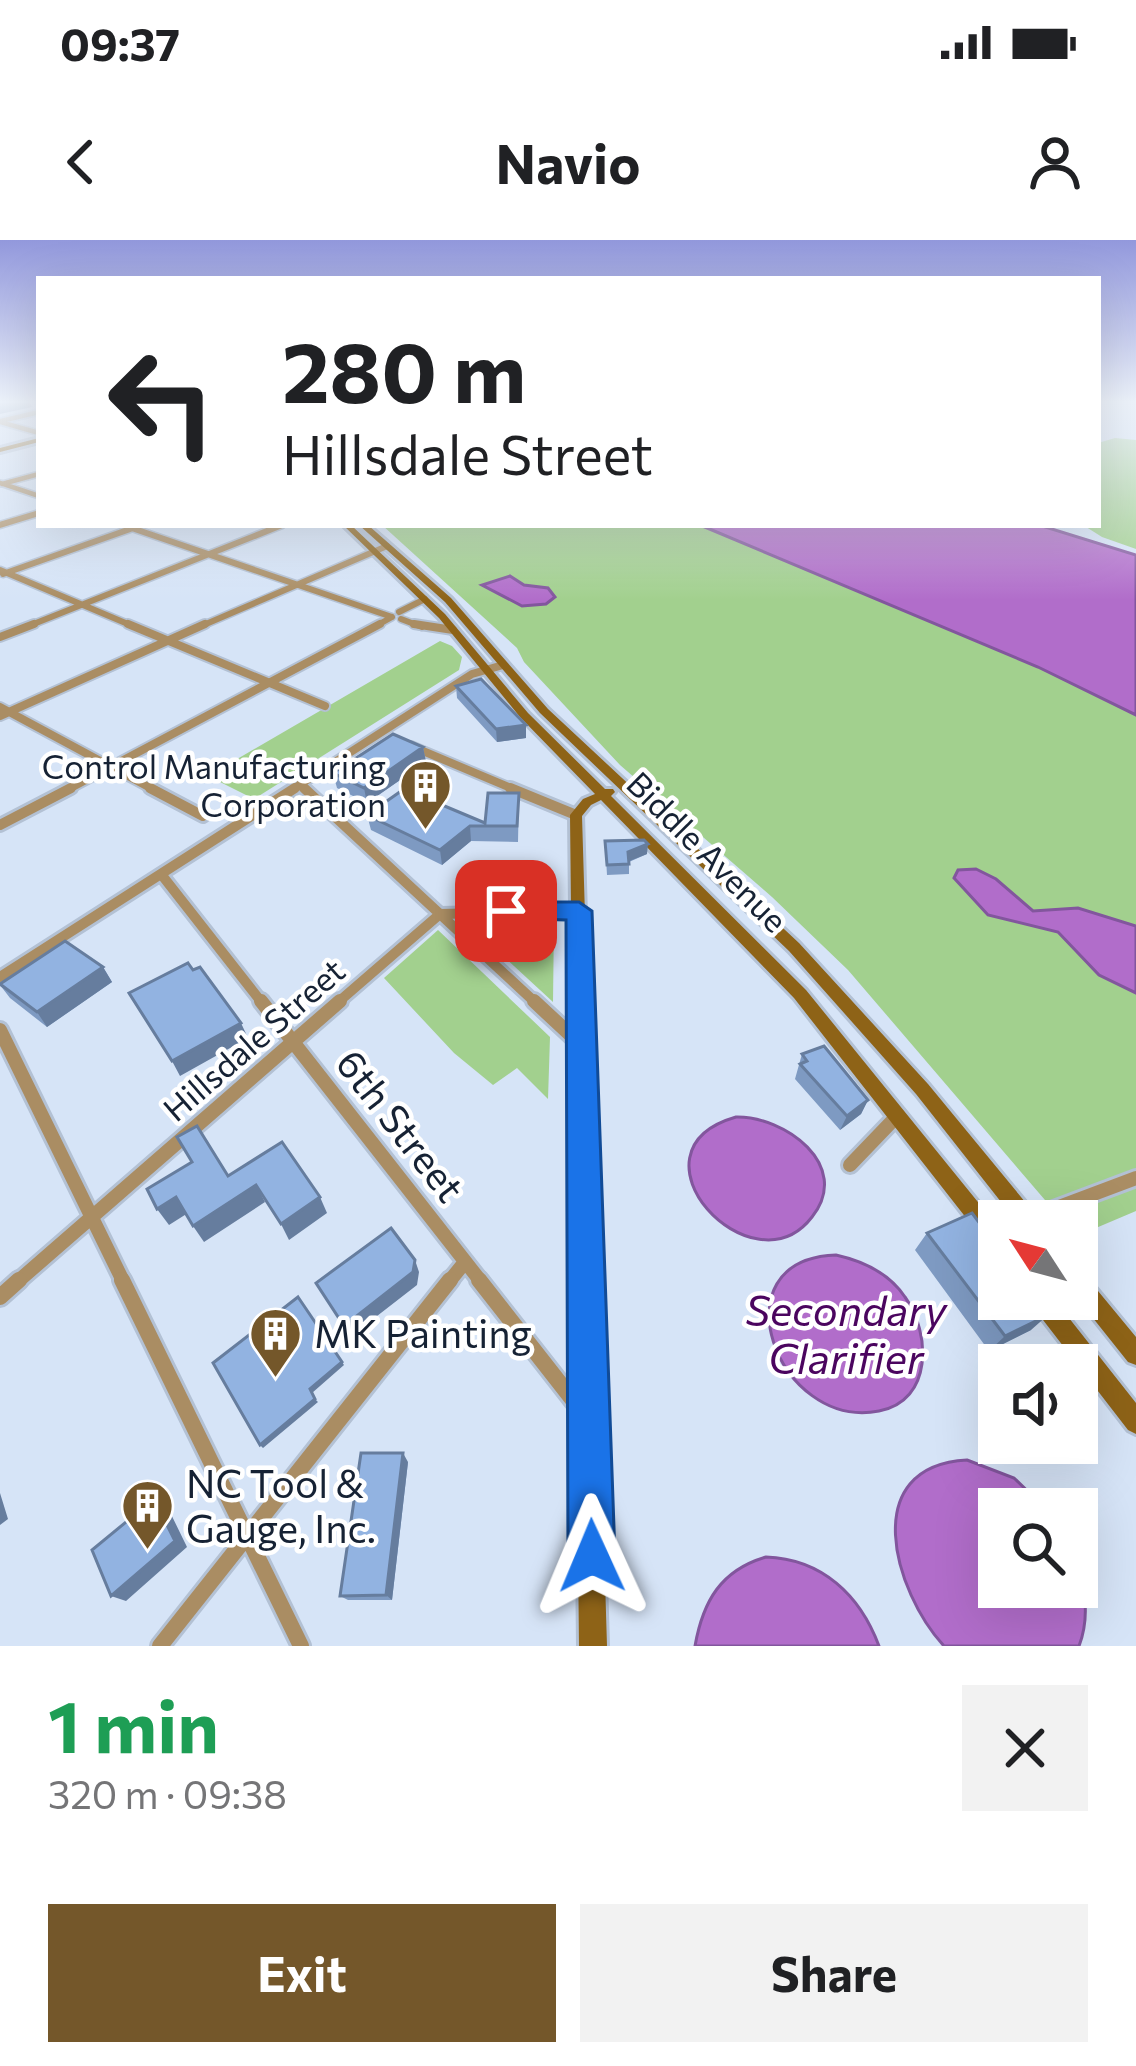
<!DOCTYPE html>
<meta charset="utf-8">
<style>
body{margin:0;font-family:Commissioner,sans-serif;background:#f2f2f2;color:#202124;height:100vh;display:flex;flex-direction:column;font-size:45px;white-space:nowrap}
*{box-sizing:border-box;margin:0}
p{font-size:39px;color:#757577}
.icon{flex:none;width:66px;height:66px;fill:none;stroke:currentColor;stroke-width:2;stroke-linecap:round;stroke-linejoin:round}
.map{position:relative;height:1406px;overflow:hidden}
.side{display:flex;flex-direction:column;background:#fff;flex:1}
.side>*{flex:none}
.guide{position:absolute;left:36px;top:36px;width:1065px;height:252px;border-radius:0px;box-shadow:0 12px 48px #0002;background:#fff;color:#202124;overflow:hidden}
.needle{width:78px;rotate:306deg}
.controls{position:absolute;left:978px;top:960px;display:grid;gap:24px}
.controls a{display:grid;place-items:center;width:120px;height:120px;border-radius:0px;background:#fff;box-shadow:0 12px 48px #0002;font-size:60px}
.pin{position:absolute;display:grid;place-items:center;width:102px;height:102px;color:#fff;margin:-51px;border-radius:24px;box-shadow:0 6px 18px #0006}
.me{position:absolute;width:132px;margin:-66px;rotate:359deg;stroke-linejoin:round;filter:drop-shadow(0 0 9px #0008)}
.turn{display:flex;align-items:center;gap:42px;height:252px;padding:0 48px;font-size:54px}
.turn .icon{width:156px;height:156px;stroke-width:2.5}
.turn b{display:block;font-size:84px;line-height:102px}
.round{display:grid;place-items:center;flex:none;width:126px;height:126px;border-radius:0px;background:#f2f2f2}
.headline{display:flex;align-items:center;justify-content:space-between;height:204px;padding:0 48px}
h1{font-size:72px;font-weight:700;line-height:90px;color:#1e9e55}
.cta{display:flex;gap:24px;margin-top:auto;padding:24px 48px}
.cta a{flex:1;height:138px;border-radius:0px;background:#74572a;color:#fff;font-size:48px;font-weight:700;line-height:138px;text-align:center}
.cta a+a{background:#f2f2f2;color:#202124}
.status{display:flex;justify-content:space-between;align-items:center;height:84px;padding:0 60px;background:#fff;direction:ltr}
.status svg{height:33px;fill:currentColor}
header{display:flex;justify-content:space-between;align-items:center;height:156px;padding:0 48px;background:#fff;font-size:54px;font-weight:700}
.map>svg:first-child{display:block}
.green{fill:#a2d08e}
.water{fill:#b16dca;stroke:#82569d;stroke-width:3}
.lines{fill:none;stroke-linecap:round;stroke-linejoin:round}
.street-far5-casing{stroke:#b3c1d4;stroke-width:8}
.street-far4-casing{stroke:#b3c1d4;stroke-width:9}
.street-far3-casing{stroke:#b3c1d4;stroke-width:12}
.street-far2-casing{stroke:#b3c1d4;stroke-width:16}
.street-far1-casing{stroke:#b3c1d4;stroke-width:20}
.street-casing{stroke:#b3c1d4;stroke-width:22}
.secondary-casing{stroke:#b3c1d4;stroke-width:6}
.street-far5{stroke:#aa8d63;stroke-width:4.5}
.street-far4{stroke:#aa8d63;stroke-width:6}
.street-far3{stroke:#aa8d63;stroke-width:8}
.street-far2{stroke:#aa8d63;stroke-width:10}
.street-far1{stroke:#aa8d63;stroke-width:14}
.street{stroke:#aa8d63;stroke-width:16}
.secondary{fill:#8e6317;fill-rule:evenodd}
.wall{fill:#7e9ac2}
.shaded-wall{fill:#667d9e}
.building{fill:#92b3e1;stroke:#667d9e;stroke-width:3}
.route{fill:#1a73e8;stroke:#114b97;stroke-width:3}
.labels{text-anchor:middle;stroke-width:9;stroke-linejoin:round;paint-order:stroke}
.poi-label{font-size:33px;fill:#162234;stroke:#fff;text-anchor:end}
.street-label{font-size:33px;fill:#162234;stroke:#fff}
.near-street-label{font-size:39px;fill:#162234;stroke:#fff}
.near-poi-label{font-size:39px;fill:#162234;stroke:#fff;text-anchor:start}
.near-water-label{font-size:42px;font-style:italic;fill:#4b055f;stroke:#fff}
</style>
<div class="status"><b>09:37</b><svg viewBox="0 0 49 12"><path d="M0 12V9h3v3zM5 12V6h3v6zM10 12V3h3v9zM15 12V0h3v12zM26 1h20v11H26zM47 4h2v5h-2z"/></svg></div>
<header><svg class="icon" aria-label="back" viewBox="0 0 24 24"><path d="M15 5l-7 7 7 7"/></svg>Navio<svg class="icon" aria-label="person" viewBox="0 0 24 24"><circle cx="12" cy="8" r="4"/><path d="M4 21q1-7 8-7t8 7"/></svg></header>
<div class="map">
<svg width="1136" height="1406" viewBox="0 0 1136 1406">
<rect width="100%" height="100%" fill="#d6e4f7"/>
<path class="green" d="M1115 198 1136 200V309L1102 297 1083 285H1098V203Z
M382 285H700L1038 427 1136 475V971L1077 996V981H1063L848 730 772 657 620 525 524 422 517 408Z
M440 401 452 406 462 417 459 430 254 559 208 536Z
M554 680 553 762 466 682 468 680Z
M438 690 550 797 548 859 517 828 493 845 454 813 384 738Z"/>
<path class="water" d="M700 285H1039L1136 315V475L1038 427Z
M510 336 524 345 548 348 555 357 546 364 522 366 482 345Z
M976 629 996 639 1033 671 1078 668 1136 686V753L1099 735 1058 692 988 675 954 638 958 630Z
M736 877C784 876 853 925 812 977 752 1055 618 911 736 877Z
M836 1015C863 1021 889 1033 905 1057 931 1093 933 1161 879 1171 777 1191 714 1019 836 1015Z
M967 1220 1014 1238 1046 1269H999V1347H1077V1322C1085 1351 1090 1377 1079 1406H944C894 1352 857 1226 967 1220Z
M766 1317C822 1319 860 1355 879 1406H695C703 1361 721 1330 766 1317Z"/>
<g class="lines">
<defs>
<path id="street-far5" d="M1 181 39 172
M0 182 39 193
M0 243 39 256
M2 244 39 234"/>
<path id="street-far4" d="M0 285 39 273
M123 285 392 377
M0 330 135 387
M3 334 133 288
M399 372 425 359
M401 379 422 387
M26 387 282 285
M199 387 387 306
M374 387 392 377"/>
<path id="street-far3" d="M128 384 325 466
M414 384 453 390
M0 397 34 384
M0 467 156 551
M0 476 205 384
M411 506 518 551
M300 544 307 551
M65 551 380 384
M290 551 472 434 503 425"/>
<path id="street-far2" d="M150 548 203 576
M304 548 537 764
M510 548 576 575
M0 585 71 548
M161 634 263 764
M0 737 295 548
M336 764 440 674 579 671"/>
<path id="street-far1" d="M261 761 482 1043
M534 761 579 803
M0 790 124 1043
M850 925 898 875
M1027 979 1136 938
M16 1043 340 761
M448 1043 465 1022"/>
<path id="street" d="M122 1040 301 1406
M479 1040 584 1174
M0 1057 19 1040
M1077 1141 1090 1123
M160 1406 450 1040"/>
<path id="secondary" d="M39 198V202L0 212V208Z
M343 285H351L445 374 528 473 605 549H613L615 552 611 556 806 750 999 988V1014L992 1011 794 758 601 560 591 565 582 576 607 1406H579L570 575 583 559 595 554 520 477 439 378Z
M359 285H368L451 358 548 469 799 703 928 844 1035 974 1038 981H1016L916 854 789 711 540 473 445 362Z
M1077 1031 1084 1034 1136 1097V1125L1128 1122 1077 1058Z
M1030 1059H1054L1136 1163V1194L1128 1190 1033 1067Z"/>
</defs>
<use href="#street-far5" class="street-far5-casing"/>
<use href="#street-far4" class="street-far4-casing"/>
<use href="#street-far3" class="street-far3-casing"/>
<use href="#street-far2" class="street-far2-casing"/>
<use href="#street-far1" class="street-far1-casing"/>
<use href="#street" class="street-casing"/>
<use href="#secondary" class="secondary-casing"/>
<use href="#street-far5" class="street-far5"/>
<use href="#street-far4" class="street-far4"/>
<use href="#street-far3" class="street-far3"/>
<use href="#street-far2" class="street-far2"/>
<use href="#street-far1" class="street-far1"/>
<use href="#street" class="street"/>
<use href="#secondary" class="secondary"/>
</g>
<path class="wall" d="M456 446 526 485V498L497 502 457 458Z
M423 507 426 522 367 563 337 548 333 533Z
M519 553 518 602 471 601 442 625 371 590 367 575 485 583Z
M605 601 647 614 629 622V634L607 635Z
M103 727 112 742 47 787 10 758 0 745Z
M802 814 868 860 861 874 840 890 795 839Z
M927 993 1031 1090 989 1111 915 1010Z
M408 1222 392 1360H348L340 1356Z"/>
<path class="shaded-wall" d="M0 163H30L32 167 0 174Z
M526 485V498L497 502 496 489Z
M423 507 426 522 367 563 364 548Z
M470 586 471 601 442 625 440 610Z
M648 604 647 614 627 622 628 612Z
M103 727 112 742 47 787 37 772Z
M241 783 248 798 180 836 172 821Z
M868 860 861 874 840 890 847 876Z
M256 945 265 962 204 1002 193 986Z
M176 957 188 973 169 985 157 969Z
M320 957 327 973 289 1000 281 984Z
M415 1020 419 1032 417 1045 350 1097 344 1086Z
M1048 1075 1031 1090 989 1111 1005 1096Z
M342 1122 344 1125 312 1153 310 1149Z
M315 1159 318 1162 263 1208 260 1205Z
M403 1213 408 1222 392 1360 386 1355Z
M0 1253 8 1279 0 1285Z
M154 1259 167 1266 187 1307 126 1361 111 1356Z"/>
<path class="building" d="M481 439 526 485 496 489 456 446Z
M393 494 423 507 364 548 333 533Z
M404 549 485 583 488 553H519L517 586H470L440 610 367 575Z
M644 600 648 604 628 612 629 624 607 625 605 601Z
M65 701 103 727 37 772 0 744Z
M188 723 193 730 200 727 241 783 172 821 129 753Z
M824 806 868 860 847 876 800 824 807 821 802 814Z
M197 886 228 936 282 902 320 957 281 984 256 945 193 986 176 957 157 969 147 949 192 922 177 897Z
M972 973 999 1009V1059H1036L1048 1075 1005 1096 927 993Z
M391 988 415 1020 413 1032 344 1086 316 1043Z
M298 1057 342 1122 310 1149 315 1159 260 1205 213 1123Z
M361 1213H403L386 1355 340 1356Z
M154 1259 175 1301 111 1356 92 1310Z"/>
<linearGradient id="sky" x2="0" y2="1"><stop stop-color="#9298dc"/><stop offset="0.45" stop-color="#edf3fb"/><stop offset="1" stop-color="#edf3fb" stop-opacity="0"/></linearGradient>
<rect width="1136" height="360" fill="url(#sky)"/>
<path class="route" d="M506 662H579L592 671 615 1316 608 1332 592 1339 575 1332 568 1316 566 680 497 678 493 671Z"/>
<defs>
<symbol id="building-pin" viewBox="-11 -11 22 30"><path d="M0 17L-7.5 6A9.5 9.5 0 1 1 7.5 6Z" fill="#74572a" stroke="#fff"/><path d="M-4-6H4V6H1V3H-1V6H-4ZM-2.5-4.3h1.7v1.8h-1.7ZM.8-4.3h1.7v1.8H.8ZM-2.5-1h1.7V.8h-1.7ZM.8-1h1.7V.8H.8Z" fill="#fff"/></symbol>
</defs>
<g fill-rule="evenodd">
<use href="#building-pin" x="396" y="516" width="59" height="81"/>
<use href="#building-pin" x="246" y="1064" width="59" height="81"/>
<use href="#building-pin" x="118" y="1236" width="59" height="81"/>
</g>
<g class="labels">
<g class="poi-label">
<text x="386" y="539">Control Manufacturing<tspan x="386" dy="38">Corporation</tspan></text>
</g>
<g class="street-label">
<text transform="translate(707 612) rotate(45)" y="12">Biddle Avenue</text>
<text transform="translate(254 800) rotate(-41)" y="12">Hillsdale Street</text>
</g>
<g class="near-street-label">
<text transform="translate(400 886) rotate(52)" y="14">6th Street</text>
</g>
<g class="near-poi-label">
<text x="314" y="1108">MK Painting</text>
<text x="186" y="1258">NC Tool &amp;<tspan x="186" dy="45">Gauge, Inc.</tspan></text>
</g>
<g class="near-water-label">
<text x="846" y="1086">Secondary<tspan x="846" dy="48">Clarifier</tspan></text>
</g>
</g>
</svg>
<div class="controls">
<a><svg class="needle" viewBox="-14 -14 28 28"><path d="M0-13l5 13h-10z" fill="#e53935"/><path d="M0 13l5-13h-10z" fill="#757577"/></svg></a>
<a><svg class="icon" aria-label="sound" viewBox="0 0 24 24"><path d="M4 9h4l5-4v14l-5-4H4zM17 9q2 3 0 6"/></svg></a>
<a><svg class="icon" aria-label="search" viewBox="0 0 24 24"><circle cx="10" cy="10" r="6"/><path d="M15 15l6 6"/></svg></a>
</div>
<div class="pin" style="left:506px;top:671px;background:#d93025"><svg class="icon" aria-label="arrive" viewBox="0 0 24 24"><path d="M6 21V4h12l-3 4 3 4H6"/></svg></div>
<svg class="me" style="left:592px;top:1316px" viewBox="-20 -20 40 40"><path d="M0-17L14 15 0 8-14 15z" fill="#1a73e8" stroke="#fff" stroke-width="4"/></svg>
<div class="guide">
<div class="turn"><svg class="icon" aria-label="left" viewBox="0 0 24 24"><path d="M17 20v-9H6M10 6l-5 5 5 5"/></svg><div><b>280 m</b>Hillsdale Street</div></div>
</div>
</div>
<section class="side">
<div class="headline"><div><h1>1 min</h1><p>320 m · 09:38</p></div><a class="round"><svg class="icon" aria-label="close" viewBox="0 0 24 24"><path d="M6 6l12 12M18 6L6 18"/></svg></a></div>
<div class="cta"><a>Exit</a><a>Share</a></div>
</section>
